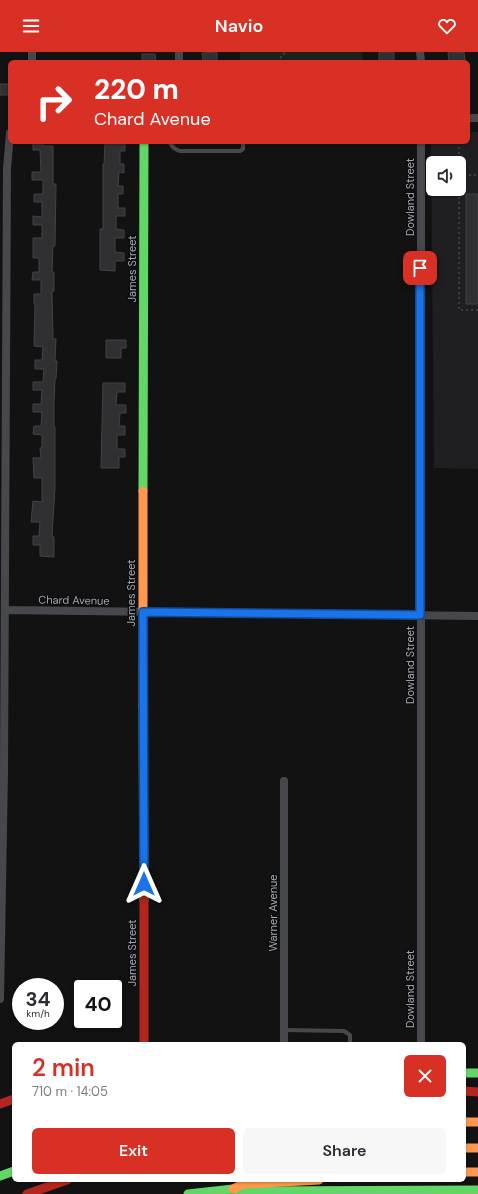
<!DOCTYPE html>
<meta charset="utf-8">
<style>
body{margin:0;font-family:"DM Sans",sans-serif;background:#f7f7f7;color:#2b2b33;height:100vh;display:flex;flex-direction:column;font-size:15px;white-space:nowrap}
*{box-sizing:border-box;margin:0}
p{font-size:13px;color:#7c7c81}
.icon{flex:none;width:22px;height:22px;fill:none;stroke:currentColor;stroke-width:2;stroke-linecap:round;stroke-linejoin:round}
.map{position:relative;flex:1;overflow:hidden}
.panel{position:absolute;left:12px;top:990px;width:454px;height:140px;display:flex;flex-direction:column;background:#fff;border-radius:6px;box-shadow:0 1px 3px #0004}
.panel>*{flex:none}
.top-card{position:absolute;left:8px;top:8px;width:462px;height:84px;border-radius:6px;box-shadow:0 1px 3px #0004;background:#d93025;color:#fff;overflow:hidden}
.fabs{position:absolute;left:426px;top:104px;display:grid;gap:8px}
.fabs a{display:grid;place-items:center;width:40px;height:40px;border-radius:6px;background:#fff;box-shadow:0 1px 3px #0004;font-size:20px}
.speed{position:absolute;left:12px;top:926px;display:flex;gap:8px;font-size:20px;font-weight:700;text-align:center}
.speed>*{display:grid;place-content:center;width:52px;height:52px;border-radius:50%;background:#fff;box-shadow:0 1px 3px #0004;line-height:1}
.speed small{font-size:10px;font-weight:400}
.speed .limit{border:2px solid #111;border-radius:6px;background:#fff;color:#111}
.pin{position:absolute;display:grid;place-items:center;width:34px;height:34px;color:#fff;margin:-17px;border-radius:8px;box-shadow:0 2px 6px #0006}
.me{position:absolute;width:44px;margin:-22px;rotate:0deg;stroke-linejoin:round;filter:drop-shadow(0 0 3px #0008)}
.turn{display:flex;align-items:center;gap:14px;height:84px;padding:0 20px;font-size:18px}
.turn .icon{width:52px;height:52px;stroke-width:2.5}
.turn b{display:block;font-size:28px;line-height:34px}
.round{display:grid;place-items:center;flex:none;width:42px;height:42px;border-radius:6px;background:#f7f7f7}
.head{display:flex;align-items:center;justify-content:space-between;height:68px;padding:0 20px}
h1{font-size:24px;font-weight:600;line-height:30px;color:#d93025}
.button{display:flex;gap:8px;margin-top:auto;padding:8px 20px}
.button a{flex:1;height:46px;border-radius:6px;background:#d93025;color:#fff;font-size:16px;font-weight:600;line-height:46px;text-align:center}
.button a+a{background:#f7f7f7;color:#2b2b33}
header{display:flex;justify-content:space-between;align-items:center;height:52px;padding:0 20px;background:#d93025;color:#fff;font-size:18px;font-weight:600}
.map>svg:first-child{display:block}
.built{fill:#1f1f21;fill-rule:evenodd}
.green{fill:#1c231d}
.building{fill:#303032;stroke:#424346}
.lines{fill:none;stroke-linecap:round;stroke-linejoin:round}
.path{stroke:#484a4d;stroke-width:1.5;stroke-dasharray:2 3;stroke-linecap:butt}
.lane{stroke:#47484b;stroke-width:4}
.street{stroke:#47484b;stroke-width:8}
.fast{stroke:#63d668;stroke-width:9}
.slow{stroke:#ff974d;stroke-width:9}
.jam{stroke:#b3261e;stroke-width:9}
.route-casing{stroke:#114b97;stroke-width:10}
.route{stroke:#1a73e8;stroke-width:7}
.labels{text-anchor:middle;stroke-width:3;stroke-linejoin:round;paint-order:stroke}
.street-label{font-size:11px;fill:#a3a9b4;stroke:#0d0d0e}
</style>
<header><svg class="icon" aria-label="menu" viewBox="0 0 24 24"><path d="M4 6h16M4 12h16M4 18h16"/></svg>Navio<svg class="icon" aria-label="heart" viewBox="0 0 24 24"><path d="M12 20l-8-8c-3-5 5-10 8-4 3-6 11-1 8 4z"/></svg></header>
<div class="map">
<svg width="478" height="1142" viewBox="0 0 478 1142">
<rect width="100%" height="100%" fill="#121213"/>
<path class="built" d="M468 80H478V417L434 416 431 90H468ZM433 111H459V137H433Z"/>
<path class="green" d="M240 0H362L363 10H240Z"/>
<path class="building" d="M217 0V10H203L202 1Z
M379 0H394V10H379Z
M448 0H464L465 10H449Z
M142 2H155L156 10H142Z
M0 32H10V43H0Z
M33 90H43V94H53V132H56L55 194H53L52 220H54V239H52L53 287H56L55 309H57L56 327H55L54 352V375H55V436L52 484 54 485V505L40 504V493H33V484H39L40 470H31L33 449 42 450V426H34L33 406H41L40 396H42V383L33 382 34 374H41L42 360H33V352H41L42 338H33V330H43L44 317H35V308H42L43 295 34 294 35 252H34V242H41V228H32L33 220H39V206H33V186H42V173H33V164L42 165V150H34V142H43V128H32V120H41L40 98H33Z
M105 90 125 91V99H120V112H124V121L119 120 118 134H123V142H118V156H125V164H116V177L124 178V186H115V200L124 201V209H115V219L100 218V177H103V112H104Z
M466 142H478V252H466Z
M106 288H126V296H121V306H106Z
M103 331H125V340H117L116 353H126V361H120L119 374H125V383H117V397H125V405H119V416H101Z"/>
<g class="lines">
<path class="path" d="M277 10 285 0
M459 90V258H478
M459 123H478"/>
<path class="lane" d="M170 90C172 96 175 97 180 99H240L243 97V90
M284 978 344 979 350 983V992"/>
<path class="street" d="M179 0V10
M420 0 421 10
M32 10V0
M468 66H478
M421 90V992
M5 558 478 564
M0 947 4 719 7 117 10 81
M284 992V729"/>
<path class="fast" d="M143 439 144 90
M143 654 144 848
M464 1021H478
M0 1124 14 1119
M188 1142 233 1137 243 1139 478 1138"/>
<path class="slow" d="M143 654V439
M464 1070H478
M464 1096H478
M464 1120H478
M233 1137 243 1132 319 1128"/>
<path class="jam" d="M144 848V992
M464 1039 478 1040
M0 1052 14 1047
M27 1142 67 1128"/>
</g>
<g class="lines">
<defs>
<path id="route" d="M144 832 143 560 420 563V216"/>
</defs>
<use href="#route" class="route-casing"/>
<use href="#route" class="route"/>
</g>
<g class="labels">
<g class="street-label">
<text transform="translate(410 145) rotate(-90)" y="4">Dowland Street</text>
<text transform="translate(132 217) rotate(-90)" y="4">James Street</text>
<text transform="translate(131 541) rotate(-90)" y="4">James Street</text>
<text transform="translate(74 548) rotate(1)" y="4">Chard Avenue</text>
<text transform="translate(410 613) rotate(-90)" y="4">Dowland Street</text>
<text transform="translate(273 861) rotate(-90)" y="4">Warner Avenue</text>
<text transform="translate(132 901) rotate(-90)" y="4">James Street</text>
<text transform="translate(410 937) rotate(-90)" y="4">Dowland Street</text>
</g>
</g>
</svg>
<div class="fabs">
<a><svg class="icon" aria-label="sound" viewBox="0 0 24 24"><path d="M4 9h4l5-4v14l-5-4H4zM17 9q2 3 0 6"/></svg></a>
</div>
<div class="speed"><div>34<small>km/h</small></div><div class="limit">40</div></div>
<div class="pin" style="left:420px;top:216px;background:#d93025"><svg class="icon" aria-label="arrive" viewBox="0 0 24 24"><path d="M6 21V4h12l-3 4 3 4H6"/></svg></div>
<svg class="me" style="left:144px;top:832px" viewBox="-20 -20 40 40"><path d="M0-17L14 15 0 8-14 15z" fill="#1a73e8" stroke="#fff" stroke-width="4"/></svg>
<div class="top-card">
<div class="turn"><svg class="icon" aria-label="right" viewBox="0 0 24 24"><path d="M7 20v-9h11M14 6l5 5-5 5"/></svg><div><b>220 m</b>Chard Avenue</div></div>
</div>
<section class="panel">
<div class="head"><div><h1>2 min</h1><p>710 m · 14:05</p></div><a class="round" style="background:#d93025;color:#fff"><svg class="icon" aria-label="close" viewBox="0 0 24 24"><path d="M6 6l12 12M18 6L6 18"/></svg></a></div>
<div class="button"><a>Exit</a><a>Share</a></div>
</section>
</div>
